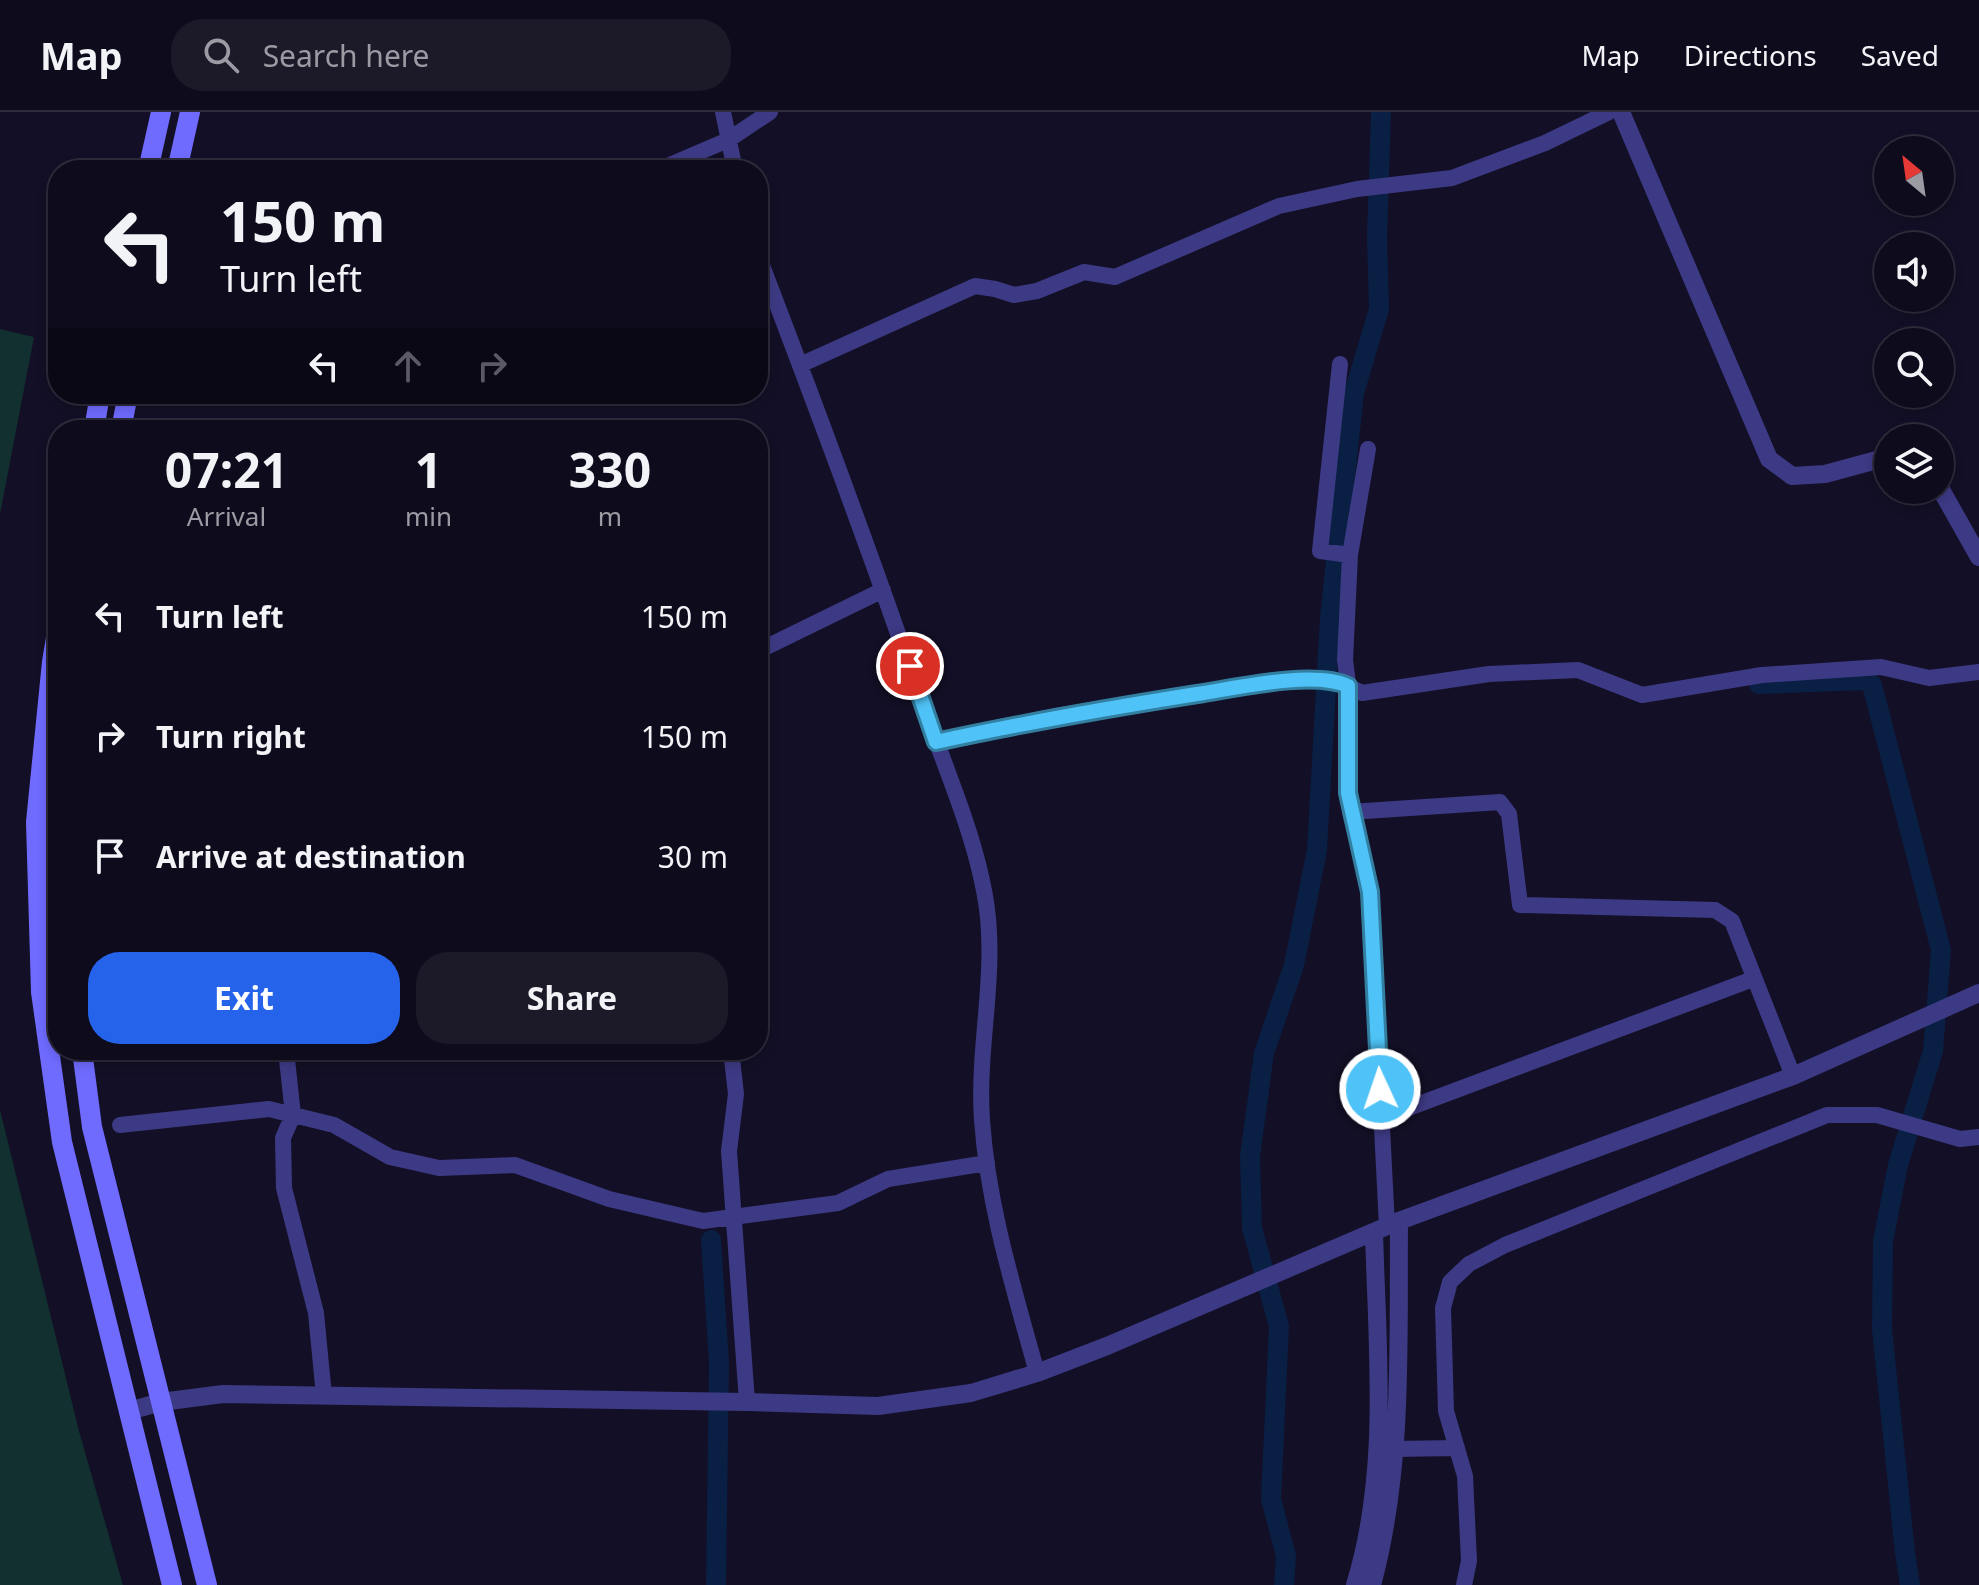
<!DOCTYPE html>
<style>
body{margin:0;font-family:"Noto Sans",sans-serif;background:#1c1929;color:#f1f3f6;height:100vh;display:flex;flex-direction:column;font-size:30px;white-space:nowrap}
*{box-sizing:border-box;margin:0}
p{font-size:26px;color:#9b9ba3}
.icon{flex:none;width:44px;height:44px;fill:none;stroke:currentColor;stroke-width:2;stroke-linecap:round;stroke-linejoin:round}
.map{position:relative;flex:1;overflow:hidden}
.panel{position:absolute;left:48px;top:308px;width:720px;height:640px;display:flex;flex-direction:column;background:#0e0b1c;border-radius:32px;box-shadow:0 4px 12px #0003,0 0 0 2px #2e2b3b}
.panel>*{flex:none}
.banner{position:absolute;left:48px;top:48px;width:720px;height:244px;border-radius:32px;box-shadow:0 4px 12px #0003,0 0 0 2px #2e2b3b;background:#0e0b1c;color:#f1f3f6;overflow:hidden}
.needle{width:52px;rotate:331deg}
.controls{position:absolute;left:1874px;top:24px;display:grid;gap:16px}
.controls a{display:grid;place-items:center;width:80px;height:80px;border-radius:50%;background:#0e0b1c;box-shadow:0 4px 12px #0003,0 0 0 2px #2e2b3b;font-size:40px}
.pin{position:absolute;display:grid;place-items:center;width:68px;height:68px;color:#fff;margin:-34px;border:4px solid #fff;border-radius:50%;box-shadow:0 2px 8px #0007}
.me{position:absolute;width:88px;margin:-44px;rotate:357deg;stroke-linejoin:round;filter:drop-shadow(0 0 6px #0008)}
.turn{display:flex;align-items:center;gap:28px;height:168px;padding:0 40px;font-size:36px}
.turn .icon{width:104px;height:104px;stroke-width:2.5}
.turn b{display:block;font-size:56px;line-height:68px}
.lanes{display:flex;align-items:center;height:76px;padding:0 40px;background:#0003;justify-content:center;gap:40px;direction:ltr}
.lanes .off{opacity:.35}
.eta{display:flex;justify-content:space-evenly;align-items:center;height:136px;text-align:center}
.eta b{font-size:48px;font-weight:700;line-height:56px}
.button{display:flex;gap:16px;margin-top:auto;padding:16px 40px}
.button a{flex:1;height:92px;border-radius:32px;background:#2563eb;color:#fff;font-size:32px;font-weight:700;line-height:92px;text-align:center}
.button a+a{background:#1c1929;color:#f1f3f6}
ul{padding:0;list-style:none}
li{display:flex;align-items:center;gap:24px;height:120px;padding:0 40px}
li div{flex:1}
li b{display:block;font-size:30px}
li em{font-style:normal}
header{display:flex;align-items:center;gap:48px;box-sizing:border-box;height:112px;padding:0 40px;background:#0e0b1c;border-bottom:2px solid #2e2b3b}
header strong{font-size:38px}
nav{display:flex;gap:44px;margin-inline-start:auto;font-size:28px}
.search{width:560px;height:72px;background:#1c1929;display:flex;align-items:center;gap:20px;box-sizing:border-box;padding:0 28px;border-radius:32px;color:#9b9ba3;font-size:30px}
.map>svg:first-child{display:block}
.green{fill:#12302f}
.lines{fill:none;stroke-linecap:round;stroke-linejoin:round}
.canal{stroke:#0a1f44;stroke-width:20}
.minor{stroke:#3d3a85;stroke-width:16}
.tertiary{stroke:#3d3a85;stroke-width:18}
.secondary{stroke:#6f6bff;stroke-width:20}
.route-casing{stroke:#337fa1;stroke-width:20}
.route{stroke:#4fc3f7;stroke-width:14}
</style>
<header>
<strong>Map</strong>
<div class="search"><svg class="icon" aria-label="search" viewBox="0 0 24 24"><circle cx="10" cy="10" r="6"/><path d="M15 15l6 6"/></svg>Search here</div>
<nav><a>Map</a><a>Directions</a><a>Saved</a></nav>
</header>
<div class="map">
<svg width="1979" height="1473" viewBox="0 0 1979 1473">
<rect width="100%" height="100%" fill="#130f26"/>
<path class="green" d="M0 217 34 225 0 402Z
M0 998 79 1319 123 1473H0Z"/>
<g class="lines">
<path class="canal" d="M1759 572 1865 568 1872 573 1941 838 1933 939 1898 1053 1883 1129 1882 1217 1905 1441 1910 1473
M711 1128 719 1251 716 1473
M1284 1473 1286 1444 1271 1387 1279 1214 1252 1116 1250 1044 1264 941 1294 853 1317 738 1330 505 1354 281 1379 197 1377 125 1381 0"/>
<path class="minor" d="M723 0 735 58
M658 58 728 28 770 0
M758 143C814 289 869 436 920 585 943 651 978 728 987 797 996 868 977 938 982 1008 988 1095 1014 1177 1037 1261
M1340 252 1320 439 1350 443
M800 253 975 174 995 177 1014 183 1037 179 1084 160 1115 165 1279 94 1357 77 1452 66 1545 31 1609 0
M1368 337 1350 443 1345 548 1350 587 1348 681 1350 700 1370 780 1387 1114
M758 539 883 478
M936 630 1055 604 1283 569 1335 568 1362 581 1489 562 1578 558 1642 583 1762 563 1881 555 1929 566 1979 560
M1350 700 1500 690 1509 702 1520 793 1715 798 1732 809 1793 964
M286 938 293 1003 283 1026 284 1076 316 1201 324 1284
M731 938 736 982 729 1039 747 1290
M1382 1006 1753 867
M120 1013 269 997 334 1013 390 1045 439 1056 515 1053 609 1087 703 1109 838 1091 888 1067 987 1051
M1393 1337 1457 1336
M1464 1473 1469 1449 1465 1364 1446 1299 1443 1196 1450 1170 1469 1152 1505 1133 1827 1003H1877L1960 1027 1979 1025"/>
<path class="tertiary" d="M1621 0 1769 347 1792 364 1825 362 1888 345
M1940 376 1979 445
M129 1299 161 1290 223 1282 747 1290 878 1294 971 1281 1037 1261 1107 1234 1399 1109 1793 964 1979 881
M1355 1473C1390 1359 1377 1237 1374 1120
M1372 1473C1404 1355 1398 1230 1399 1109"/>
<path class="secondary" d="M148 58 161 0
M177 58 190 0
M94 318 100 282
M121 318 128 282
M58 514 52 550 36 710 41 880 62 1030 172 1473
M82 938 92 1015 207 1473"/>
</g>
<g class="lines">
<defs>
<path id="route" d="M910 554 936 630C1023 611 1109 596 1197 582 1236 576 1314 558 1348 574V681L1370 780 1380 977"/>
</defs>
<use href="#route" class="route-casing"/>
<use href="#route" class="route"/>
</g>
</svg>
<div class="controls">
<a><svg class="needle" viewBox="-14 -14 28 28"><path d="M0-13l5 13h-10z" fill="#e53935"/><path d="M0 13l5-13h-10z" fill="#9b9ba3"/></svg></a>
<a><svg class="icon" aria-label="sound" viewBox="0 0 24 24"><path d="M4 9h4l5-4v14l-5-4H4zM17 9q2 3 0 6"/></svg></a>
<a><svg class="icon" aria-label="search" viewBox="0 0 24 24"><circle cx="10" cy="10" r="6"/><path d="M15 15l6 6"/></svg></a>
<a><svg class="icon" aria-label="layers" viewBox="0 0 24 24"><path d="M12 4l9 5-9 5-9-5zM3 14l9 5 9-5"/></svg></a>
</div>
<div class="pin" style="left:910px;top:554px;background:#d93025"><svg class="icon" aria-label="arrive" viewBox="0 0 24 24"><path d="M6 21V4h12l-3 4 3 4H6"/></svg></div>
<svg class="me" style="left:1380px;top:977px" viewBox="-20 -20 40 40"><circle r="17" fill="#4fc3f7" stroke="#fff" stroke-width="3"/><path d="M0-11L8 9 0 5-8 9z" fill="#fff"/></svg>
<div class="banner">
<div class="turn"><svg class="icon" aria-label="left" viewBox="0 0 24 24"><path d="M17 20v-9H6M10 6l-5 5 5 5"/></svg><div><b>150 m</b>Turn left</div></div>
<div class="lanes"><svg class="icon" aria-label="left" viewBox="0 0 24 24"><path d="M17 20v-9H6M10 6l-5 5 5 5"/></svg><svg class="icon off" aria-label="ahead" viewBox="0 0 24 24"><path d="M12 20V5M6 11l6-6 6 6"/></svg><svg class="icon off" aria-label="right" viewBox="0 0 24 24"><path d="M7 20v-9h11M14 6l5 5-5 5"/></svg></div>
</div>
<section class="panel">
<div class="eta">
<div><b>07:21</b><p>Arrival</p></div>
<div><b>1</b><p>min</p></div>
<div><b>330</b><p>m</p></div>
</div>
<ul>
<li><svg class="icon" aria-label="left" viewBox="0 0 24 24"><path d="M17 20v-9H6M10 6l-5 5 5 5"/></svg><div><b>Turn left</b></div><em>150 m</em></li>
<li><svg class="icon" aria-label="right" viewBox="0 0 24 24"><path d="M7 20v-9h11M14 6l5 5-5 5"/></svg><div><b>Turn right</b></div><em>150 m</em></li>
<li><svg class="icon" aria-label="arrive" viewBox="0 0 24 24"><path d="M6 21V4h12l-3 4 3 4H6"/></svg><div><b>Arrive at destination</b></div><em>30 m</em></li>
</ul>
<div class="button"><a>Exit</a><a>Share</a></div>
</section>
</div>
